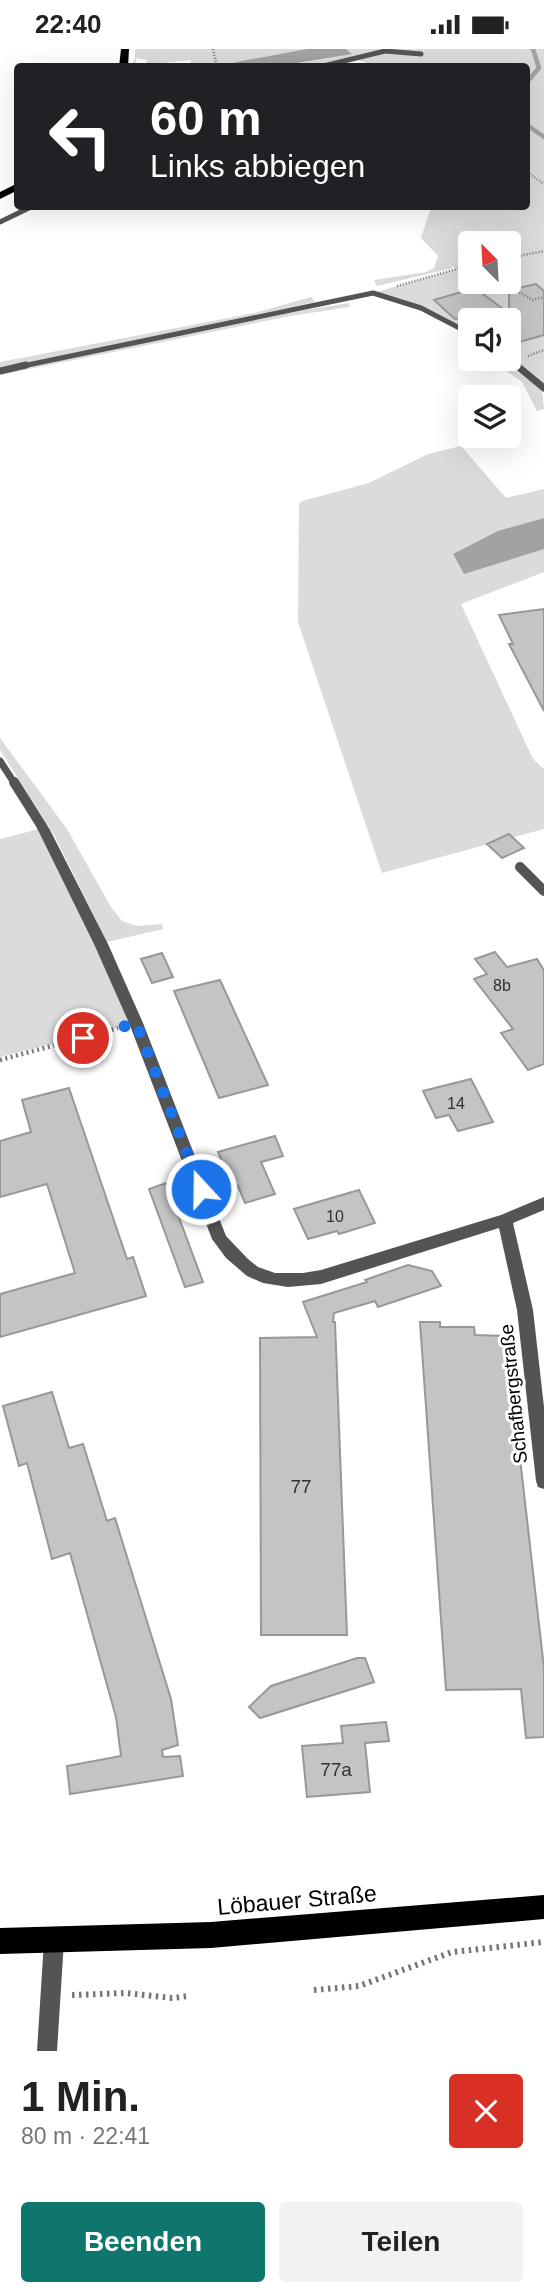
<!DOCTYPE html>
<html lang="de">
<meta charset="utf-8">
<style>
body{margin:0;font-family:Helvetica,sans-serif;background:#f2f2f2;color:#222;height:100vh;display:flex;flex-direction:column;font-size:26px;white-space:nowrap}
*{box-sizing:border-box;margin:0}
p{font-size:23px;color:#767676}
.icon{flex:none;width:38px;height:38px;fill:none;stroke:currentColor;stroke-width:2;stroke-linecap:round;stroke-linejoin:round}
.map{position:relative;height:2002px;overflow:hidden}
.details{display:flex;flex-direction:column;background:#fff;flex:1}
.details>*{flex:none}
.top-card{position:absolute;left:14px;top:14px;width:516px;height:147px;border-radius:7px;box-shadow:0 7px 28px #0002;background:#202124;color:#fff;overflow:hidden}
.needle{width:46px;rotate:336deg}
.buttons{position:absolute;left:458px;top:182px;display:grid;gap:14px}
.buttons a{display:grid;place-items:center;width:63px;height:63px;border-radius:7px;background:#fff;box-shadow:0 7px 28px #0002;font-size:35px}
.pin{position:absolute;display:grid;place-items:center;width:60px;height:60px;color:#fff;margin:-30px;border:4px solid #fff;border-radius:50%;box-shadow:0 2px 7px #0007}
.me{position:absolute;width:77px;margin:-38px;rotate:339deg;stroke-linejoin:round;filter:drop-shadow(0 0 5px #0008)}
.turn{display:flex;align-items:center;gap:24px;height:147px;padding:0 21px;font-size:32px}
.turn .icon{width:91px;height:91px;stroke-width:2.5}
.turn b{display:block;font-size:49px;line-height:60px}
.round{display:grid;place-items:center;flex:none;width:74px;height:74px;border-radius:7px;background:#f2f2f2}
.head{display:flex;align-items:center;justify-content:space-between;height:119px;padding:0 21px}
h1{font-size:42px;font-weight:700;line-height:52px}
.button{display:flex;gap:14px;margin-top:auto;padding:14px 21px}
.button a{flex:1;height:80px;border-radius:7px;background:#0f766e;color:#fff;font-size:28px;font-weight:700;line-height:80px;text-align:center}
.button a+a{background:#f2f2f2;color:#222}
.status{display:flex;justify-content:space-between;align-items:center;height:49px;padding:0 35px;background:#fff;direction:ltr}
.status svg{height:19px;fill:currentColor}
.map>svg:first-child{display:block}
.green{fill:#dbdbdb;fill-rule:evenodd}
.water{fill:#a2a2a2}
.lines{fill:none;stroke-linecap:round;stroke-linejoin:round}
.stream{stroke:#a2a2a2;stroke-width:4.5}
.building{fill:#c4c4c4;stroke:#989898;stroke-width:2}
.path-far2{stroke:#767676;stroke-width:2.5;stroke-dasharray:1 2;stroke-linecap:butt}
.path-far1{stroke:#767676;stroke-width:4.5;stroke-dasharray:2 3.5;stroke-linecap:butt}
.path{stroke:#767676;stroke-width:6;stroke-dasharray:2.5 4.5;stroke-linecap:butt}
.lane-far2{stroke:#545454;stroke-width:5}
.lane-far1{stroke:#545454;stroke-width:7}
.lane{stroke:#545454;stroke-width:10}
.street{fill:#545454;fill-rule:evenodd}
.primary{fill:#000;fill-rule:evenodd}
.route{stroke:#1a73e8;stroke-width:12;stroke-dasharray:0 21.6}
.labels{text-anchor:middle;stroke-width:6;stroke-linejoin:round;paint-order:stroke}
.number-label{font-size:16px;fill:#313131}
.street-label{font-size:19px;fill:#000;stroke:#fff}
.near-number-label{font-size:19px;fill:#313131}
.near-street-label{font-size:23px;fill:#000;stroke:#fff}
</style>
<div class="status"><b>22:40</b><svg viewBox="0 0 49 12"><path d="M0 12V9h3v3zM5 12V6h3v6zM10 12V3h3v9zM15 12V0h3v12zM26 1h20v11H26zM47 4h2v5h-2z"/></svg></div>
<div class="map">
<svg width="544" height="2002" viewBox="0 0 544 2002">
<rect width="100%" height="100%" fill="#fff"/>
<path class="green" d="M135 0H307L236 13 233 17H190L191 11 163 14 162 17H146L147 11 136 9V17L131 18 135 9Z
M346 0H544V339L509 310V271H471V285L421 259 373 244 456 220 448 214 453 219 377 237 374 231 426 223 434 219 438 207 421 189 431 158H527V18H380L358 11 319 18H280L351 5ZM471 194H509V233H471Z
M311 248 315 253 0 320V313L254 264Z
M349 254 350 258 290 267 0 326V323L305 261Z
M490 310H500L542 341 544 360 537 362 522 333Z
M461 397 506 449 544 440V523L461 555 533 710 544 720V780L382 824 298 573 299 455 302 452 369 434 428 405Z
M0 689 67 780 111 858 122 872 137 877 162 875 163 880 107 893 54 786 0 701Z
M43 779 136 974 0 1008V790Z"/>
<path class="water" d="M307 0H346L352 5 280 17H232L236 13Z
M544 469V500L464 525 453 505 498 482Z"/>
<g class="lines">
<path class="stream" d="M527 33 539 19 533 0
M527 76 544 88"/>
</g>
<path class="building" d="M536 235 544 242V286L509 296V241Z
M475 239 503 260 455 270 434 251Z
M544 560V662L509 595H513L499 566Z
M509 785 524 799 502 809 487 795Z
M495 903 507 918 537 910 544 921V1015L528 1021 501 984 513 980 474 930 487 925 475 910Z
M162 904 173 928 152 934 141 910Z
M220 931 268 1036 219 1049 174 942Z
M471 1030 493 1073 458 1082 449 1066 436 1069 423 1042Z
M69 1039 127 1210 133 1208 146 1247 0 1288V1245L75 1224 47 1135 0 1148V1092L31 1083 22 1051Z
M275 1087 283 1107 261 1113 275 1145 245 1154 238 1137 233 1138 218 1103Z
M166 1134 203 1233 185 1238 149 1140Z
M359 1141 375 1174 339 1185 337 1182 308 1190 294 1160Z
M408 1216 432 1222 441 1237 378 1258 375 1252 334 1264 333 1273H335L347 1586H261L260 1289 317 1288 303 1253 367 1233 365 1231Z
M420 1273H440V1278H474L475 1286 506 1287 544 1619V1688L526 1689 521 1640 446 1641Z
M52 1343 69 1399 83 1395 107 1472 115 1469 171 1650 178 1696 162 1701 163 1708 180 1707 183 1727 70 1745 67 1717 121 1707 116 1668 70 1504 52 1510 27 1414 19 1417 3 1357Z
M357 1609H365L374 1633 260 1669 249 1658 271 1637Z
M386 1673 389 1692 365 1694 370 1743 307 1748 302 1697 343 1694 341 1677Z"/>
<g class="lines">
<path class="path-far2" d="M213 0 217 18
M527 123 544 135
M509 209 544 202
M501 233 533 251 544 248
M397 237 471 216
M528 307 544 301"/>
<path class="path-far1" d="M0 1011 118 979"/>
<path class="path" d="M314 1941 359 1937 452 1903 544 1893
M72 1946 126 1944 172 1949 189 1947"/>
<path class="lane-far2" d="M319 18 385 2 421 5
M0 173 31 158
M508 310 518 318
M18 318 373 244 421 259 471 285"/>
<path class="lane-far1" d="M516 316 544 339
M0 322 26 316
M0 712 15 735"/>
<path class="lane" d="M14 733 43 779
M520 818 544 842"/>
<path class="street" d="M43 775 49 779 108 895 143 974 226 1187 248 1210 258 1218 275 1224H303L321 1221 501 1166 544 1148V1161L513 1174 533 1261 544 1358V1440L538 1438 536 1432 517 1261 499 1179 321 1235 288 1238 263 1234 247 1227 226 1209 212 1190 129 974 94 895 37 779Z
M54 1882 61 1885 64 1892 57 2002H37L44 1892 47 1885Z"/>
<path class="primary" d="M121 0H129L128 18H119Z
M18 134V141L0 150V143Z
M544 1846V1870L211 1899 0 1905V1879L211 1873Z"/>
</g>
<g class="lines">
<path class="route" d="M83 989 136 974 201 1140"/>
</g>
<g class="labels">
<g class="number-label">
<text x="502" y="942">8b</text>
<text x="456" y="1060">14</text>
<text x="335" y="1173">10</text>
</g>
<g class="street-label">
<text transform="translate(513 1345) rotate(-96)" y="7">Schafbergstraße</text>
</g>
<g class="near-number-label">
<text x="301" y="1444">77</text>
<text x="336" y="1727">77a</text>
</g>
<g class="near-street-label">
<text transform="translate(297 1851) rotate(-5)" y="8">Löbauer Straße</text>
</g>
</g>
</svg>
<div class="buttons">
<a><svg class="needle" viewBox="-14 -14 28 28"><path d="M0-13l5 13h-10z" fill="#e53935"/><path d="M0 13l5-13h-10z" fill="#767676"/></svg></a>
<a><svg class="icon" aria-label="sound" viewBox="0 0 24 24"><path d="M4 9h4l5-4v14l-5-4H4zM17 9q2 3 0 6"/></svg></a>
<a><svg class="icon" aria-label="layers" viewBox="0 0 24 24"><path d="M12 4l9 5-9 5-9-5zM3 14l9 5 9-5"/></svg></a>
</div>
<div class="pin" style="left:83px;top:989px;background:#d93025"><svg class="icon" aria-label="arrive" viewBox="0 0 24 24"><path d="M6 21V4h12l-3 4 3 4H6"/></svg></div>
<svg class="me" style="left:201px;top:1140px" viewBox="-20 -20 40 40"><circle r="17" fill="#1a73e8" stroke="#fff" stroke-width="3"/><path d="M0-11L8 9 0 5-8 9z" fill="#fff"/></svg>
<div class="top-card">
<div class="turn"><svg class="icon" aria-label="left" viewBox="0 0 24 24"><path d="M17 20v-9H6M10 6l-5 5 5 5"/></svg><div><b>60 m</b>Links abbiegen</div></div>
</div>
</div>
<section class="details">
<div class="head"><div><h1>1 Min.</h1><p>80 m · 22:41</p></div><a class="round" style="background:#d93025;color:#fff"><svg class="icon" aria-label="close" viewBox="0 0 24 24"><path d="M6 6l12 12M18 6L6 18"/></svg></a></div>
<div class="button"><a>Beenden</a><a>Teilen</a></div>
</section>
